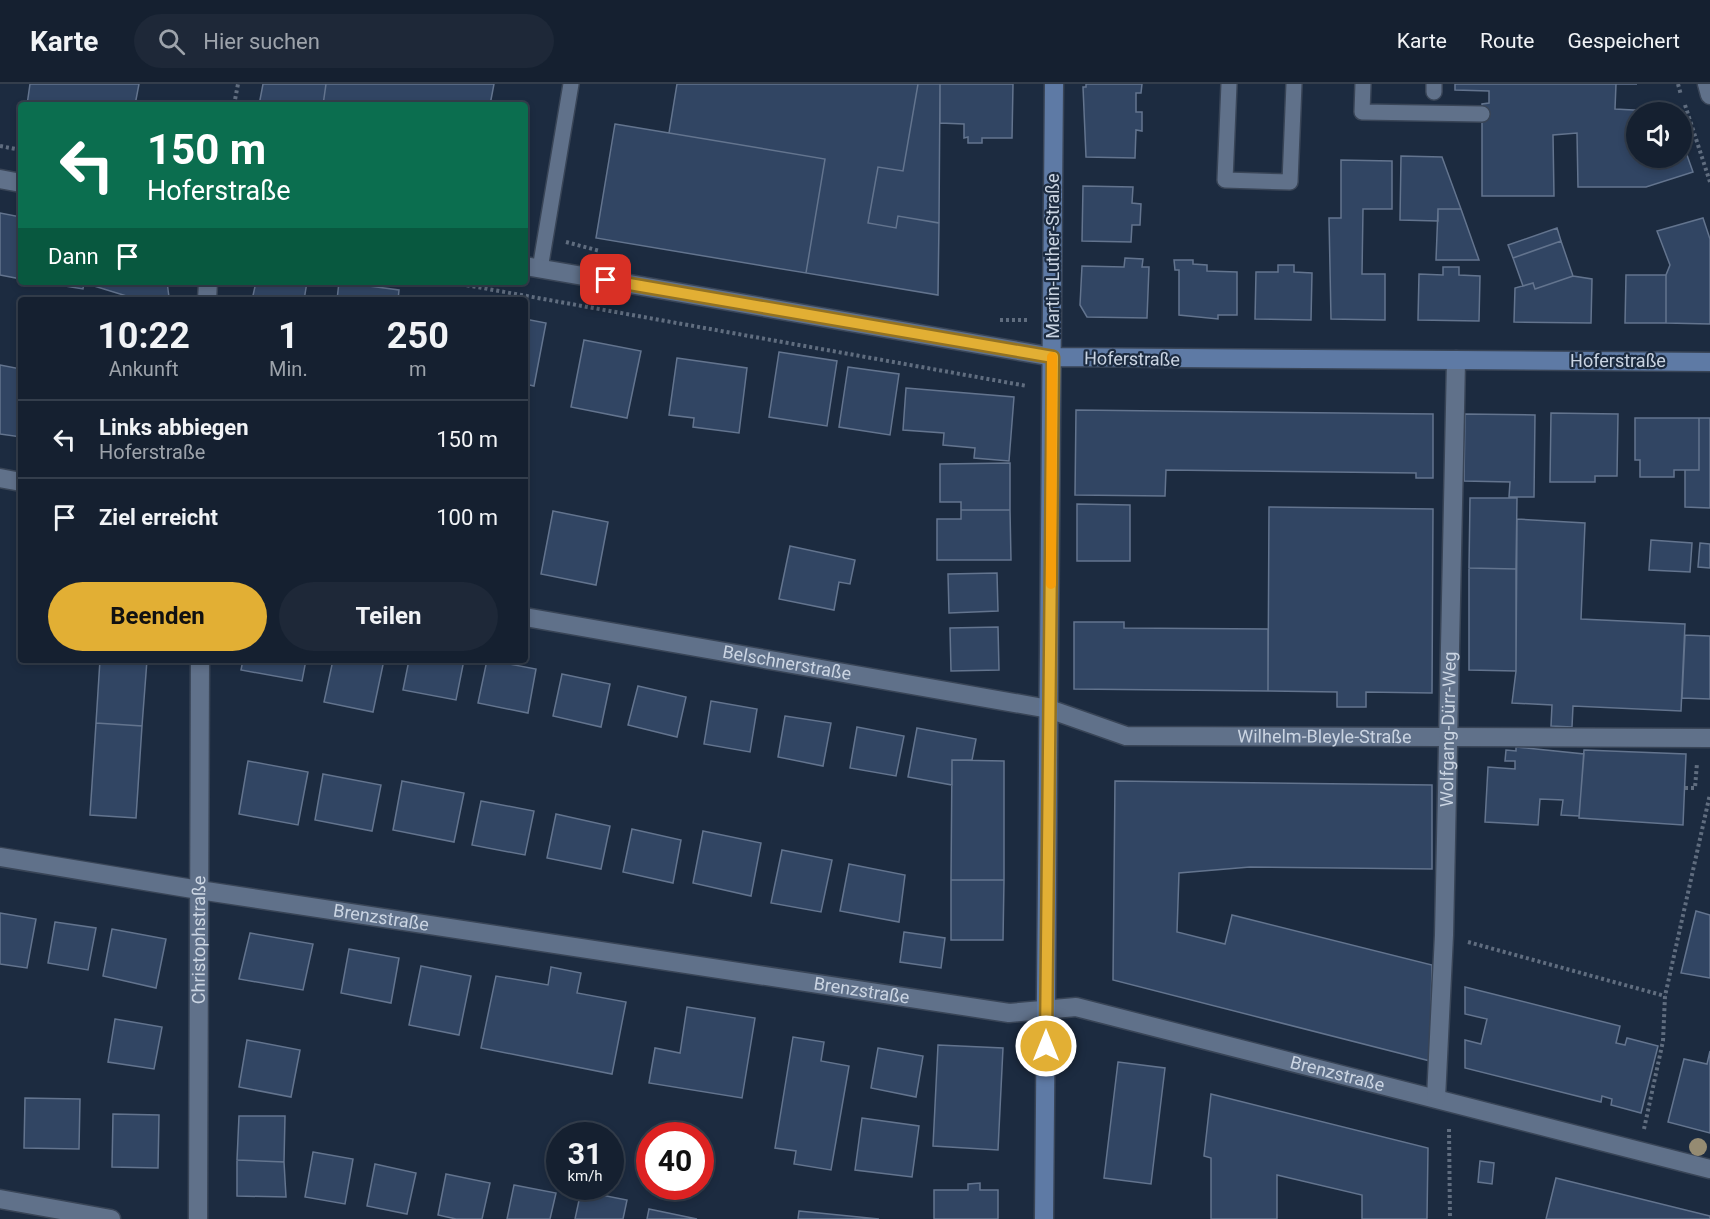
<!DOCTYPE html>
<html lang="de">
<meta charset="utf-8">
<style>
body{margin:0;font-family:Roboto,sans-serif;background:#1e2838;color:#f1f3f6;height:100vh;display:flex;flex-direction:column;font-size:22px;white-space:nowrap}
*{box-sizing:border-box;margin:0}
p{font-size:20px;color:#9da3ab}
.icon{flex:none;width:33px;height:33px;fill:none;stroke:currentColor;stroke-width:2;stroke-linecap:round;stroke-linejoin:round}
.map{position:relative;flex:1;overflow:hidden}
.panel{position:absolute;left:18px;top:213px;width:510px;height:366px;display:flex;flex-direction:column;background:#152030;border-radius:6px;box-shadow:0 3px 9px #0003,0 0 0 2px #343e4c}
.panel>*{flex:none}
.hud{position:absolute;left:18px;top:18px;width:510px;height:183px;border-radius:6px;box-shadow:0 3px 9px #0003,0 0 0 2px #343e4c;background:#0b6e4f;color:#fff;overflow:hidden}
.fabs{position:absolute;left:1626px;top:18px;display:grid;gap:12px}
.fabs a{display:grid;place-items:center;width:66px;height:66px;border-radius:50%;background:#152030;box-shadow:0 3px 9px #0003,0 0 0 2px #343e4c;font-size:30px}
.speed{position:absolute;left:546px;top:1038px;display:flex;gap:12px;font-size:30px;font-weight:700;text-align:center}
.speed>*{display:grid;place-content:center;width:78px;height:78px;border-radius:50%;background:#152030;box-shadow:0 3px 9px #0003,0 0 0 2px #343e4c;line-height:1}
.speed small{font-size:15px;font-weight:400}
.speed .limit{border:9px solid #d22;background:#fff;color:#111}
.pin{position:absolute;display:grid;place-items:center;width:51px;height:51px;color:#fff;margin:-26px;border-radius:12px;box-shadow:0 3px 9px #0006}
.me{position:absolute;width:66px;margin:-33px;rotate:0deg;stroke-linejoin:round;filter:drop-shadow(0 0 4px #0008)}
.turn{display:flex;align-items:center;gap:21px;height:126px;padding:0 30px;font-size:27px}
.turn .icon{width:78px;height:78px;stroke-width:2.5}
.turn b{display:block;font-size:42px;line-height:51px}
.then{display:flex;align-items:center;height:57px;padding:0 30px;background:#0003;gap:12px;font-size:22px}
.eta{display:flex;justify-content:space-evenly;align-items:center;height:102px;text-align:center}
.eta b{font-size:36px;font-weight:700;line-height:42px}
.primary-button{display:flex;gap:12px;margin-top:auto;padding:12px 30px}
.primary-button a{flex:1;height:69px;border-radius:36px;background:#e2af34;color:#111;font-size:24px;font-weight:700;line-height:69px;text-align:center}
.primary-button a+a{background:#1e2838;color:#f1f3f6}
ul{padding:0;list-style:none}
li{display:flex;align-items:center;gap:18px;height:78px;padding:0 30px;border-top:2px solid #343e4c}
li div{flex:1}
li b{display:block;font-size:22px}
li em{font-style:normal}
header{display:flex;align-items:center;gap:36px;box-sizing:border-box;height:84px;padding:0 30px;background:#152030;border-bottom:2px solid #343e4c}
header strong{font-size:28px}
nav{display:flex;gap:33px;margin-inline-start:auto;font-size:21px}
.search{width:420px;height:54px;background:#1e2838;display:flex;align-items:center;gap:15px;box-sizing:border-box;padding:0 21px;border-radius:33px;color:#9da3ab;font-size:22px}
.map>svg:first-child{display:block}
.building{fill:#314563;stroke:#63748e;stroke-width:1.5}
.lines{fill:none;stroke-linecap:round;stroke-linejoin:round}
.lane-casing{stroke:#394557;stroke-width:18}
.street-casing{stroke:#394557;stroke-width:21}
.secondary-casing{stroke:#394557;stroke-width:21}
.path{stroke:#606d7f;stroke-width:4;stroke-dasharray:3 3;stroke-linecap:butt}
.lane{stroke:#60718a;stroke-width:15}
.street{stroke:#60718a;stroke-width:18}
.secondary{stroke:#5e7aa5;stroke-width:18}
.tree{fill:#958b72}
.route-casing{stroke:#937222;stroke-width:15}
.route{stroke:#e2af34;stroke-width:10}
.slow{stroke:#f59e0b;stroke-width:10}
.labels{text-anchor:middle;stroke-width:4.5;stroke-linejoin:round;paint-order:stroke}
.street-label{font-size:18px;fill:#cad4e2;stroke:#1c2b40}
</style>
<header>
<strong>Karte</strong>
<div class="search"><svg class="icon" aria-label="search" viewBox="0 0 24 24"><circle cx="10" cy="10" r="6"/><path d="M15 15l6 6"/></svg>Hier suchen</div>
<nav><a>Karte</a><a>Route</a><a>Gespeichert</a></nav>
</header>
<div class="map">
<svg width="1710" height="1135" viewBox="0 0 1710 1135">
<rect width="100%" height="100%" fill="#1c2b40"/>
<path class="building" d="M30 0H139L135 21H27Z
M263 0H326L323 21H259Z
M326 0H494L490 21H323Z
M677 0H918L903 87 878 83 868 139 896 144 898 132 939 139 938 211 806 189 825 75 669 49Z
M918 0H940L939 139 898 132 896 144 868 139 878 83 903 87Z
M940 0H1013L1012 54H982V59H968V53L964 54V40L940 39Z
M1086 0H1142L1141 9H1136V28H1142V47L1136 46 1135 74 1086 73 1083 3H1086Z
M1455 0H1637H1616L1615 25 1671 28H1636V74H1682V57L1693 88 1646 103H1578L1577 49 1553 51 1554 112H1482V20L1489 19V7L1455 6Z
M615 40 825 75 806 189 596 154Z
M1401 72 1442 73 1461 125H1438V137L1400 136Z
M1341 76 1392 77V125H1363L1362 190H1385V236L1331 235 1329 134H1341Z
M1083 102 1133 103 1132 119 1141 120 1140 141H1132L1131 158 1082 157Z
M1438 125H1461L1479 176H1436Z
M0 129 21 133V195L0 191Z
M1703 134 1710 155V240L1666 239V191L1670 181 1657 147Z
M1557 144 1561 157 1513 174 1508 161Z
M1561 157 1573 192 1535 205 1533 199 1523 202 1513 174Z
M1125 174 1143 175 1142 183H1149L1147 234 1087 233 1080 221 1082 182 1124 183Z
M1174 176H1193V180L1207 181V187L1237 188V231H1218V235L1179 231V186H1175Z
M1278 181H1294V188L1312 189 1311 236 1255 235 1256 188H1278Z
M1443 183H1459V191L1480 192 1479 237 1418 236 1419 190 1443 191Z
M1626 191H1666V239H1625Z
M1573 192 1592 195 1591 239 1514 238 1515 204 1533 199 1535 205Z
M40 198H84L83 205Z
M95 198H167L169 213 133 214 94 202Z
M256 198H307L304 216H252Z
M339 198 399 206 398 216H337Z
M525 235 546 239 534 302 525 300Z
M584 256 641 267 627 334 571 323Z
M779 268 837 277 827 342 769 333Z
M677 274 747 284 739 349 693 343 694 334 669 331Z
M0 281 21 285V353L0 350Z
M848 283 899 290 890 351 839 343Z
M906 304 1014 313 1009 377 974 374 975 364 943 361 944 349 903 346Z
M1076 326 1433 330V394H1416V389L1166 386 1165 412 1075 411Z
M1551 329 1618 330 1617 392H1595V398H1550Z
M1465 330 1535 331 1534 413H1509L1510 398 1464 397Z
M1635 334H1699V386H1674V393H1640V376H1635Z
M1699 334H1710V424L1685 423V386H1699Z
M1010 379V426H961V418H940V380Z
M1470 414H1517L1516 485 1469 484Z
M1077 420 1130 421V477H1077Z
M1269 423 1433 425 1432 609 1366 608V623H1337V608L1268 607Z
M961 426H1010L1011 476H937V435H961Z
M553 427 608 438 596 501 541 490Z
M1517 435 1585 439 1581 535 1685 540 1681 627 1573 622 1572 643 1551 642 1552 621 1512 619 1516 587Z
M1651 456 1692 459 1690 488 1649 486Z
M1700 459 1710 460V484L1698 483Z
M790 462 855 476 850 500 839 498 834 526 779 515Z
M1469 484 1516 485V587L1469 586Z
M997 489 998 527 949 529 948 490Z
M1074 538H1124V544L1268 545V607L1074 605Z
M998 543 999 586 951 587 950 544Z
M1685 551 1710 552V615L1682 614Z
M100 576H147L142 642 96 639Z
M243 576H306L302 597 241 586Z
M333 576H384L373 628 324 618Z
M409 576H464L456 616 403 606Z
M487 576 536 585 528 629 478 619Z
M562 590 610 600 601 643 553 632Z
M638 602 686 613 677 653 628 641Z
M711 617 757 625 750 668 704 660Z
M785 632 831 639 823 682 778 673Z
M96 639 142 642 136 734 90 731Z
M857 643 904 652 896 692 850 684Z
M917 644 976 655 972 676H952V701L908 693Z
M1516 663 1584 670 1579 732 1561 731 1563 716 1540 715 1538 741 1485 738 1488 683 1515 685V677H1505L1506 666 1516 667Z
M1584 666 1686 670 1683 741 1579 734Z
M952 676 1004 677V796H951Z
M248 677 308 688 298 741 239 730Z
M323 690 381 701 372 747 315 736Z
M402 697 464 709 454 758 393 746Z
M1115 697 1432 701V785L1250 783 1179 789 1177 848 1225 860 1232 831 1432 881 1430 977 1113 896Z
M481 717 534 727 525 771 472 761Z
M556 730 610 742 601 785 547 774Z
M632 745 681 756 673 799 623 788Z
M703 747 761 759 751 812 693 799Z
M782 766 832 776 821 828 771 819Z
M849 780 905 791 899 838 840 827Z
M951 796H1004L1003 856H951Z
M1696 827 1710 831V894L1681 889Z
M0 829 36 835 27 884 0 880Z
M55 838 96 844 88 886 48 879Z
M112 845 166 855 156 904 103 892Z
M904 848 945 854 941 884 900 878Z
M250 849 313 860 303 906 239 895Z
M349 865 399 874 391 919 341 909Z
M421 882 471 892 459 951 409 941Z
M551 883 581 889 577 909 626 918 612 990 481 964 496 892 548 901Z
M1465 903 1620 942 1616 959 1625 961 1627 954 1658 962 1641 1029 1611 1021 1612 1015 1602 1012 1601 1018 1465 984V956L1481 960 1487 935 1465 930Z
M687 923 755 934 742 1014 649 999 655 964 680 969Z
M115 935 162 943 154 985 108 978Z
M793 953 824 958 821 977 849 982 831 1086 794 1080 796 1067 775 1064Z
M247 956 300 966 291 1013 239 1003Z
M938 961 1003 964 998 1066 933 1062Z
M878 964 923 972 916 1013 871 1004Z
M1710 967V1049L1668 1038 1684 975 1707 980Z
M1118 978 1165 984 1151 1100 1104 1094Z
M1211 1010 1428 1064 1427 1135H1362V1111L1277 1091V1135H1211V1074L1204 1072Z
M25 1014 80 1015 79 1065 24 1064Z
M113 1030 159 1031 158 1084 112 1083Z
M239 1032H285L284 1078 237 1076Z
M862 1034 919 1042 912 1093 855 1086Z
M313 1068 353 1075 345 1120 305 1113Z
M237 1076 284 1078 286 1113 237 1112Z
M1480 1077 1494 1079 1492 1100 1478 1098Z
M375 1080 416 1089 407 1130 367 1122Z
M446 1090 490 1099 482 1135H456L438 1131Z
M1556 1094 1710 1132V1135H1546Z
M980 1099V1106H998V1135H934V1106H968V1100Z
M514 1101 556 1109 550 1135H507Z
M581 1107 627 1116 623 1135H575Z
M649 1125 697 1135H647Z
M799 1127 879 1135H798Z"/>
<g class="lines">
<defs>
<path id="lane" d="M1229 0 1225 96 1290 98 1294 0
M1363 0 1362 28 1482 30
M1434 8V0
M540 185 571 0"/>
<g id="street">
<path d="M1707 0 1710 11"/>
<path d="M0 95 21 99"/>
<path d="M525 182 1053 273"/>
<path d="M207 216 208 198"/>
<path d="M0 394 21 398"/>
<path id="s1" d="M525 533 1049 625 1126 652 1710 654"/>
<path id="s2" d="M0 773 199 806 1009 929 1076 923 1710 1085"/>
<path id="s3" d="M1436 1014 1444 851 1456 276"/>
<path d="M0 1115 111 1135"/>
<path id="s4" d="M198 1135 200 576"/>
</g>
<path id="secondary" d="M1053 273 1710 278
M1044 1135 1054 0"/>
</defs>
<use href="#lane" class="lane-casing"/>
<use href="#street" class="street-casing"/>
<use href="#secondary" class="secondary-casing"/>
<path class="path" d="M1678 0 1681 11
M234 21 238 0
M1685 21 1710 98
M0 62 21 66
M566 158 600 167
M449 198 1027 302
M1000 236H1028
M1685 704H1695L1697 679
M1468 858 1665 912
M1449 1045 1450 1135
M1644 1045 1663 957 1665 912 1710 710"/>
<use href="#lane" class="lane"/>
<use href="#street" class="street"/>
<use href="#secondary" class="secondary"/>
</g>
<circle class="tree" cx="1698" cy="1063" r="9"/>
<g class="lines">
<defs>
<path id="route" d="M606 196 1053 273 1046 962"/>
</defs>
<use href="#route" class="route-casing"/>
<use href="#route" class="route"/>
<path class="slow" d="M1051 500 1052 273"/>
</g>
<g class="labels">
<g class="street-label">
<text transform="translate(1053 172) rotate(-90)" y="6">Martin-Luther-Straße</text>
<text transform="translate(1132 275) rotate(1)" y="6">Hoferstraße</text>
<text x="1618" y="283">Hoferstraße</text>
<text dy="6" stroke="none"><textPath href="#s1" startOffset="266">Belschnerstraße</textPath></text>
<text dy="6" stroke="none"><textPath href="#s3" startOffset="369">Wolfgang-Dürr-Weg</textPath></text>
<text dy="6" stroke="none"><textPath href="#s1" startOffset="812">Wilhelm-Bleyle-Straße</textPath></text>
<text dy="6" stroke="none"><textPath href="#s2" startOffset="386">Brenzstraße</textPath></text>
<text dy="6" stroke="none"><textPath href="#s4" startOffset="279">Christophstraße</textPath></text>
<text dy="6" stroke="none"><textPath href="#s2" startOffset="872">Brenzstraße</textPath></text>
<text dy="6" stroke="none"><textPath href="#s2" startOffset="1358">Brenzstraße</textPath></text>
</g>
</g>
</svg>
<div class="fabs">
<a><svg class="icon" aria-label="sound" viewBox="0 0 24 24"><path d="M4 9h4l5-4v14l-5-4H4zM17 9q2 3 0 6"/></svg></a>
</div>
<div class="speed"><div>31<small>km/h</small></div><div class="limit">40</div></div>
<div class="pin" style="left:606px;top:196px;background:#d93025"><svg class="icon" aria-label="arrive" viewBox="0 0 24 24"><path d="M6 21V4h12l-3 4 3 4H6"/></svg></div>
<svg class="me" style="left:1046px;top:962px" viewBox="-20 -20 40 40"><circle r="17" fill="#e2af34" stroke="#fff" stroke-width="3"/><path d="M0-11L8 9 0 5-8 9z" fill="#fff"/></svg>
<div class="hud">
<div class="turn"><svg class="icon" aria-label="left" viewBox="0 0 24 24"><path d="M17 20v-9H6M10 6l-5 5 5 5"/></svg><div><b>150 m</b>Hoferstraße</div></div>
<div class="then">Dann<svg class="icon" aria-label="arrive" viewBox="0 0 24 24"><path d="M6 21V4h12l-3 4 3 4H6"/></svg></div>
</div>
<section class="panel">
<div class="eta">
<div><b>10:22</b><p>Ankunft</p></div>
<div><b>1</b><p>Min.</p></div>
<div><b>250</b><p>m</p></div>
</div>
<ul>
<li><svg class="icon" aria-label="left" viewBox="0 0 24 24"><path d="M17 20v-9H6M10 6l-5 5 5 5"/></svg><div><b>Links abbiegen</b><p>Hoferstraße</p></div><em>150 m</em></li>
<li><svg class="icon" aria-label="arrive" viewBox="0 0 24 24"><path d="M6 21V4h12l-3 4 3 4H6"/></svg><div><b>Ziel erreicht</b></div><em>100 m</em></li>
</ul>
<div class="primary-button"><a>Beenden</a><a>Teilen</a></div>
</section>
</div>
